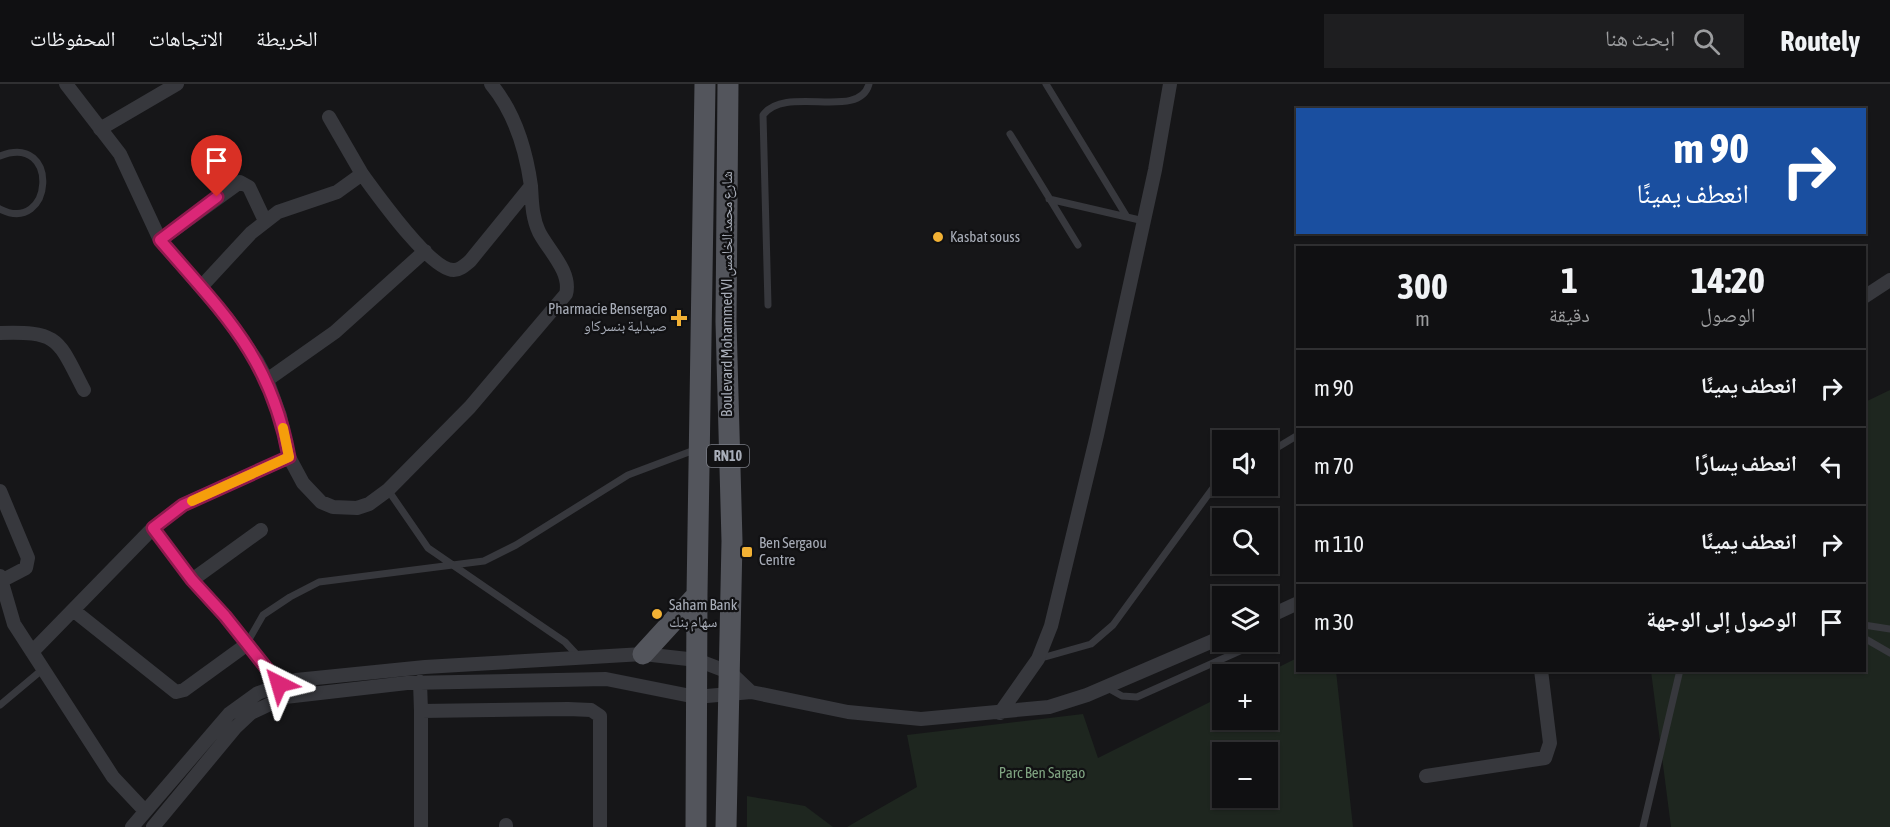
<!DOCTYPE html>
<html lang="ar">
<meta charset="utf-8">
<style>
body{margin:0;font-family:"Asap Condensed","Noto Naskh Arabic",sans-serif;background:#1e1e20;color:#f1f3f6;direction:rtl;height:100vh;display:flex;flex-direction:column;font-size:22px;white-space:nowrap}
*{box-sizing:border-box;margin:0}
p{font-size:20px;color:#9c9d9f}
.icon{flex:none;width:33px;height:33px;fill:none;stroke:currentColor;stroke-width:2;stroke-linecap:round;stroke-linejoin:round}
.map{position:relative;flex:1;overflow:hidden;direction:ltr}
.side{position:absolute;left:1296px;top:162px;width:570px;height:426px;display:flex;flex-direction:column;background:#101012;border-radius:0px;box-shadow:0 2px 4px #0004,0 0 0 2px #303032;direction:rtl}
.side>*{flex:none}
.hud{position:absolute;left:1296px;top:24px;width:570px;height:126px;border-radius:0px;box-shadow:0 2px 4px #0004,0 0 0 2px #303032;direction:rtl;background:#1a4fa0;color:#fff;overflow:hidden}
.controls{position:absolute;left:1212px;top:346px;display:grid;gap:12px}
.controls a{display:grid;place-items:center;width:66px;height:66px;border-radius:0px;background:#101012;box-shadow:0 2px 4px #0004,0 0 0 2px #303032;font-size:30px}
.pin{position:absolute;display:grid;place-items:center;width:51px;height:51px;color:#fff;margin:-62px -26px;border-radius:50% 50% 50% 0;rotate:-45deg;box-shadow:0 0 6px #0007}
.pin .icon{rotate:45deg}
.me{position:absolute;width:66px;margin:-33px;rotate:320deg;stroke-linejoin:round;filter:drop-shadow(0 0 4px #0008)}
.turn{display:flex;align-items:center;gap:21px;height:126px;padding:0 18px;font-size:27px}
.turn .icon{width:78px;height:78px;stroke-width:2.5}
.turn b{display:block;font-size:42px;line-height:51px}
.eta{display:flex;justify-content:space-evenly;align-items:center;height:102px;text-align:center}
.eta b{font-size:36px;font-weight:700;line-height:42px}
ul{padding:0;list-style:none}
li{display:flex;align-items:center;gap:18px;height:78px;padding:0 18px;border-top:2px solid #303032}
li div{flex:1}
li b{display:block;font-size:22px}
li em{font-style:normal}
header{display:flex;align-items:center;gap:36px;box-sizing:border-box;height:84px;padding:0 30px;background:#101012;border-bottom:2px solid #303032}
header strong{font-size:28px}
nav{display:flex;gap:33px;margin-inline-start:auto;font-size:21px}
.search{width:420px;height:54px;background:#1e1e20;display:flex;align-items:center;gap:15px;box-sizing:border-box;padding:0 21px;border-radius:0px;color:#9c9d9f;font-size:22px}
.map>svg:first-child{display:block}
.green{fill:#1e261f;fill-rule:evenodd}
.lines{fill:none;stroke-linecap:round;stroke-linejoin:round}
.lane{stroke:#37383d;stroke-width:7}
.street{stroke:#37383d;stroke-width:14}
.primary{stroke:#53555c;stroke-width:21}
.route-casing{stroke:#8e194d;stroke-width:15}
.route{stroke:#db2777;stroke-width:10}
.slow{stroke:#f59e0b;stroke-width:10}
.poi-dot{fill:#f2b134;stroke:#111113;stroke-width:2}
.labels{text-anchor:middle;stroke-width:4.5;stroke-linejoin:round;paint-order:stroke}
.shield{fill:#111113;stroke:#7b7e86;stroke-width:1.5}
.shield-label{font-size:14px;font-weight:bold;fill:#a8adb8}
.poi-label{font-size:15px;fill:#a8adb8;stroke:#111113;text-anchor:start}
.street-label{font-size:15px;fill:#a8adb8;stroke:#111113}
.park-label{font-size:15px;fill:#7fa381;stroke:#111113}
</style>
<header>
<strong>Routely</strong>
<div class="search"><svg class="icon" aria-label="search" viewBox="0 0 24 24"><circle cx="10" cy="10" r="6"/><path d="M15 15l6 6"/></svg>ابحث هنا</div>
<nav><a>الخريطة</a><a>الاتجاهات</a><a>المحفوظات</a></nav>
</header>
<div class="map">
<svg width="1890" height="743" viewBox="0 0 1890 743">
<rect width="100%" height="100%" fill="#161618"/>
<path class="green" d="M1890 306V743H1671L1651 587 1864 586 1865 318Z
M1297 574 1298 586 1336 587 1353 743H847L917 703 907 651 1083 630 1098 674 1222 612V636H1268V591H1263ZM1222 669H1268V714H1222Z
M747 712 805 722 833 743H747Z"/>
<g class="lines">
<path class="lane" d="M1046 0 1127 133
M1010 50 1078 161
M0 72C61 48 53 152 0 125
M1049 115 1144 137
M768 221 763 31C786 0 859 37 869 0
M1268 369 1298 351
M388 406 428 464 565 558 578 572
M1864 541 1890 545
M1864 554 1890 569
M247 559 263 531 290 513 319 498 484 477 516 461 628 391 697 365
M1038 575 1091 560 1113 541 1213 404 1222 396
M1106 603 1122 612 1137 613 1260 558
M0 621 43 585
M1643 743 1680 586"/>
<path class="street" d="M66 0 120 70 160 156 227 234 257 277 267 296 280 332 289 373 303 399 321 418 333 423 357 424 369 420 388 406 470 323 566 210C572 188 548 166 539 148 532 133 532 118 531 102 526 66 515 29 491 0
M100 45 177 0
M362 90C376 109 431 187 454 186 460 186 465 181 470 177L531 102
M160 156 240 98 249 103 265 137
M201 203 251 149 278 128 337 108 362 90 329 33
M1864 213 1890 196
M0 249C60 247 58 256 84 306
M267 296 335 248 425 167
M0 407 28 474 26 484 1 497
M153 444 192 496 225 532 279 600
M0 492 14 540 113 693 145 727
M192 496 261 446
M73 526 176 608 184 606 246 561
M1268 533 1298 519
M32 568 153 444 183 421 289 373
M420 598 421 627
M1000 629 1038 575 1051 542 1097 351 1155 86 1170 0
M1426 692 1545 674 1550 659 1541 586
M132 743 229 630 258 609 296 596 425 583 643 570 697 576 731 589 751 608
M153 743 235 644 251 629 285 613 407 599 606 595 696 613 751 608 848 628 921 635 1049 623 1087 611 1222 553
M421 743V627L568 625 591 626 600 632V743
M506 743V741"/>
<path class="primary" d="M643 570 697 511
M696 743 697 511 705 0
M726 743 732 457 726 238 728 0"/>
</g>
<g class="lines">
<defs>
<path id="route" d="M217 113 160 156C223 229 271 273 289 373L183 421 153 444 192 496 225 532 279 600"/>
</defs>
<use href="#route" class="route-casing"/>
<use href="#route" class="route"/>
<path class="slow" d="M192 417 289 373 283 344"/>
</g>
<g class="poi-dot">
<circle cx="938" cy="153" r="6"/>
<path d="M676 225h6v6h6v6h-6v6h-6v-6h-6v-6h6z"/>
<rect x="741" y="462" width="12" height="12" rx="3"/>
<circle cx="657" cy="530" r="6"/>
</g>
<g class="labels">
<rect class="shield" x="707" y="361" width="42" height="22" rx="4.5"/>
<g class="shield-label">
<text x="728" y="377">RN10</text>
</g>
<g class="poi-label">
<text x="950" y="158">Kasbat souss</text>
<text x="667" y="230" text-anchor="end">Pharmacie Bensergao<tspan x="667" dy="17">صيدلية بنسركاو</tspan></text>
<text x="759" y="464">Ben Sergaou<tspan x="759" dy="17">Centre</tspan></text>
<text x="669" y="526">Saham Bank<tspan x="669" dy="17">سهام بنك</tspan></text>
</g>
<g class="street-label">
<text transform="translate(727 210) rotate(-90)" y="5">Boulevard Mohammed VI شارع محمد الخامس</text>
</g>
<g class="park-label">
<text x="1042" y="694">Parc Ben Sargao</text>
</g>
</g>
</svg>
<div class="controls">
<a><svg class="icon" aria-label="sound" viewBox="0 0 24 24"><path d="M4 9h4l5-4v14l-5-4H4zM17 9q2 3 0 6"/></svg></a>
<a><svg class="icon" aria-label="search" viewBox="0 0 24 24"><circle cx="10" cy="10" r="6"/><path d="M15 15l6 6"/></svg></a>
<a><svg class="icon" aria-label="layers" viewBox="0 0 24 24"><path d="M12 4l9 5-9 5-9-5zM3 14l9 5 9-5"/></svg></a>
<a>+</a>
<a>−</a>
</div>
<div class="pin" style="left:217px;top:113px;background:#d93025"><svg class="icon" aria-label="arrive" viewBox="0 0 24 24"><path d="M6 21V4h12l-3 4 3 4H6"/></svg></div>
<svg class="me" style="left:279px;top:600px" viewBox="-20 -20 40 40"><path d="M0-17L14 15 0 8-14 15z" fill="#db2777" stroke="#fff" stroke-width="4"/></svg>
<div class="hud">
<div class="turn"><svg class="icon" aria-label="right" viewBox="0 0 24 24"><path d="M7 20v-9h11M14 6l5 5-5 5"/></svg><div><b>90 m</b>انعطف يمينًا</div></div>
</div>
<section class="side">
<div class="eta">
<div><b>14:20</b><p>الوصول</p></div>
<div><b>1</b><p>دقيقة</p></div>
<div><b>300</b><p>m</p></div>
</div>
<ul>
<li><svg class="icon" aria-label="right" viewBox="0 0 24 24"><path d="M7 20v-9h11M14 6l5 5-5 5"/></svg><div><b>انعطف يمينًا</b></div><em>90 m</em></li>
<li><svg class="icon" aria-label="left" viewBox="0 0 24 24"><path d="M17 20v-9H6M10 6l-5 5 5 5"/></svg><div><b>انعطف يسارًا</b></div><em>70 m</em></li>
<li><svg class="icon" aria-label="right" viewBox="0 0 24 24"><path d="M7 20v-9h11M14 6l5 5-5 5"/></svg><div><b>انعطف يمينًا</b></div><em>110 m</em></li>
<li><svg class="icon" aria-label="arrive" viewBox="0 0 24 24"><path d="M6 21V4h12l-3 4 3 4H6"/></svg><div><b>الوصول إلى الوجهة</b></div><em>30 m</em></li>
</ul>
</section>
</div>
